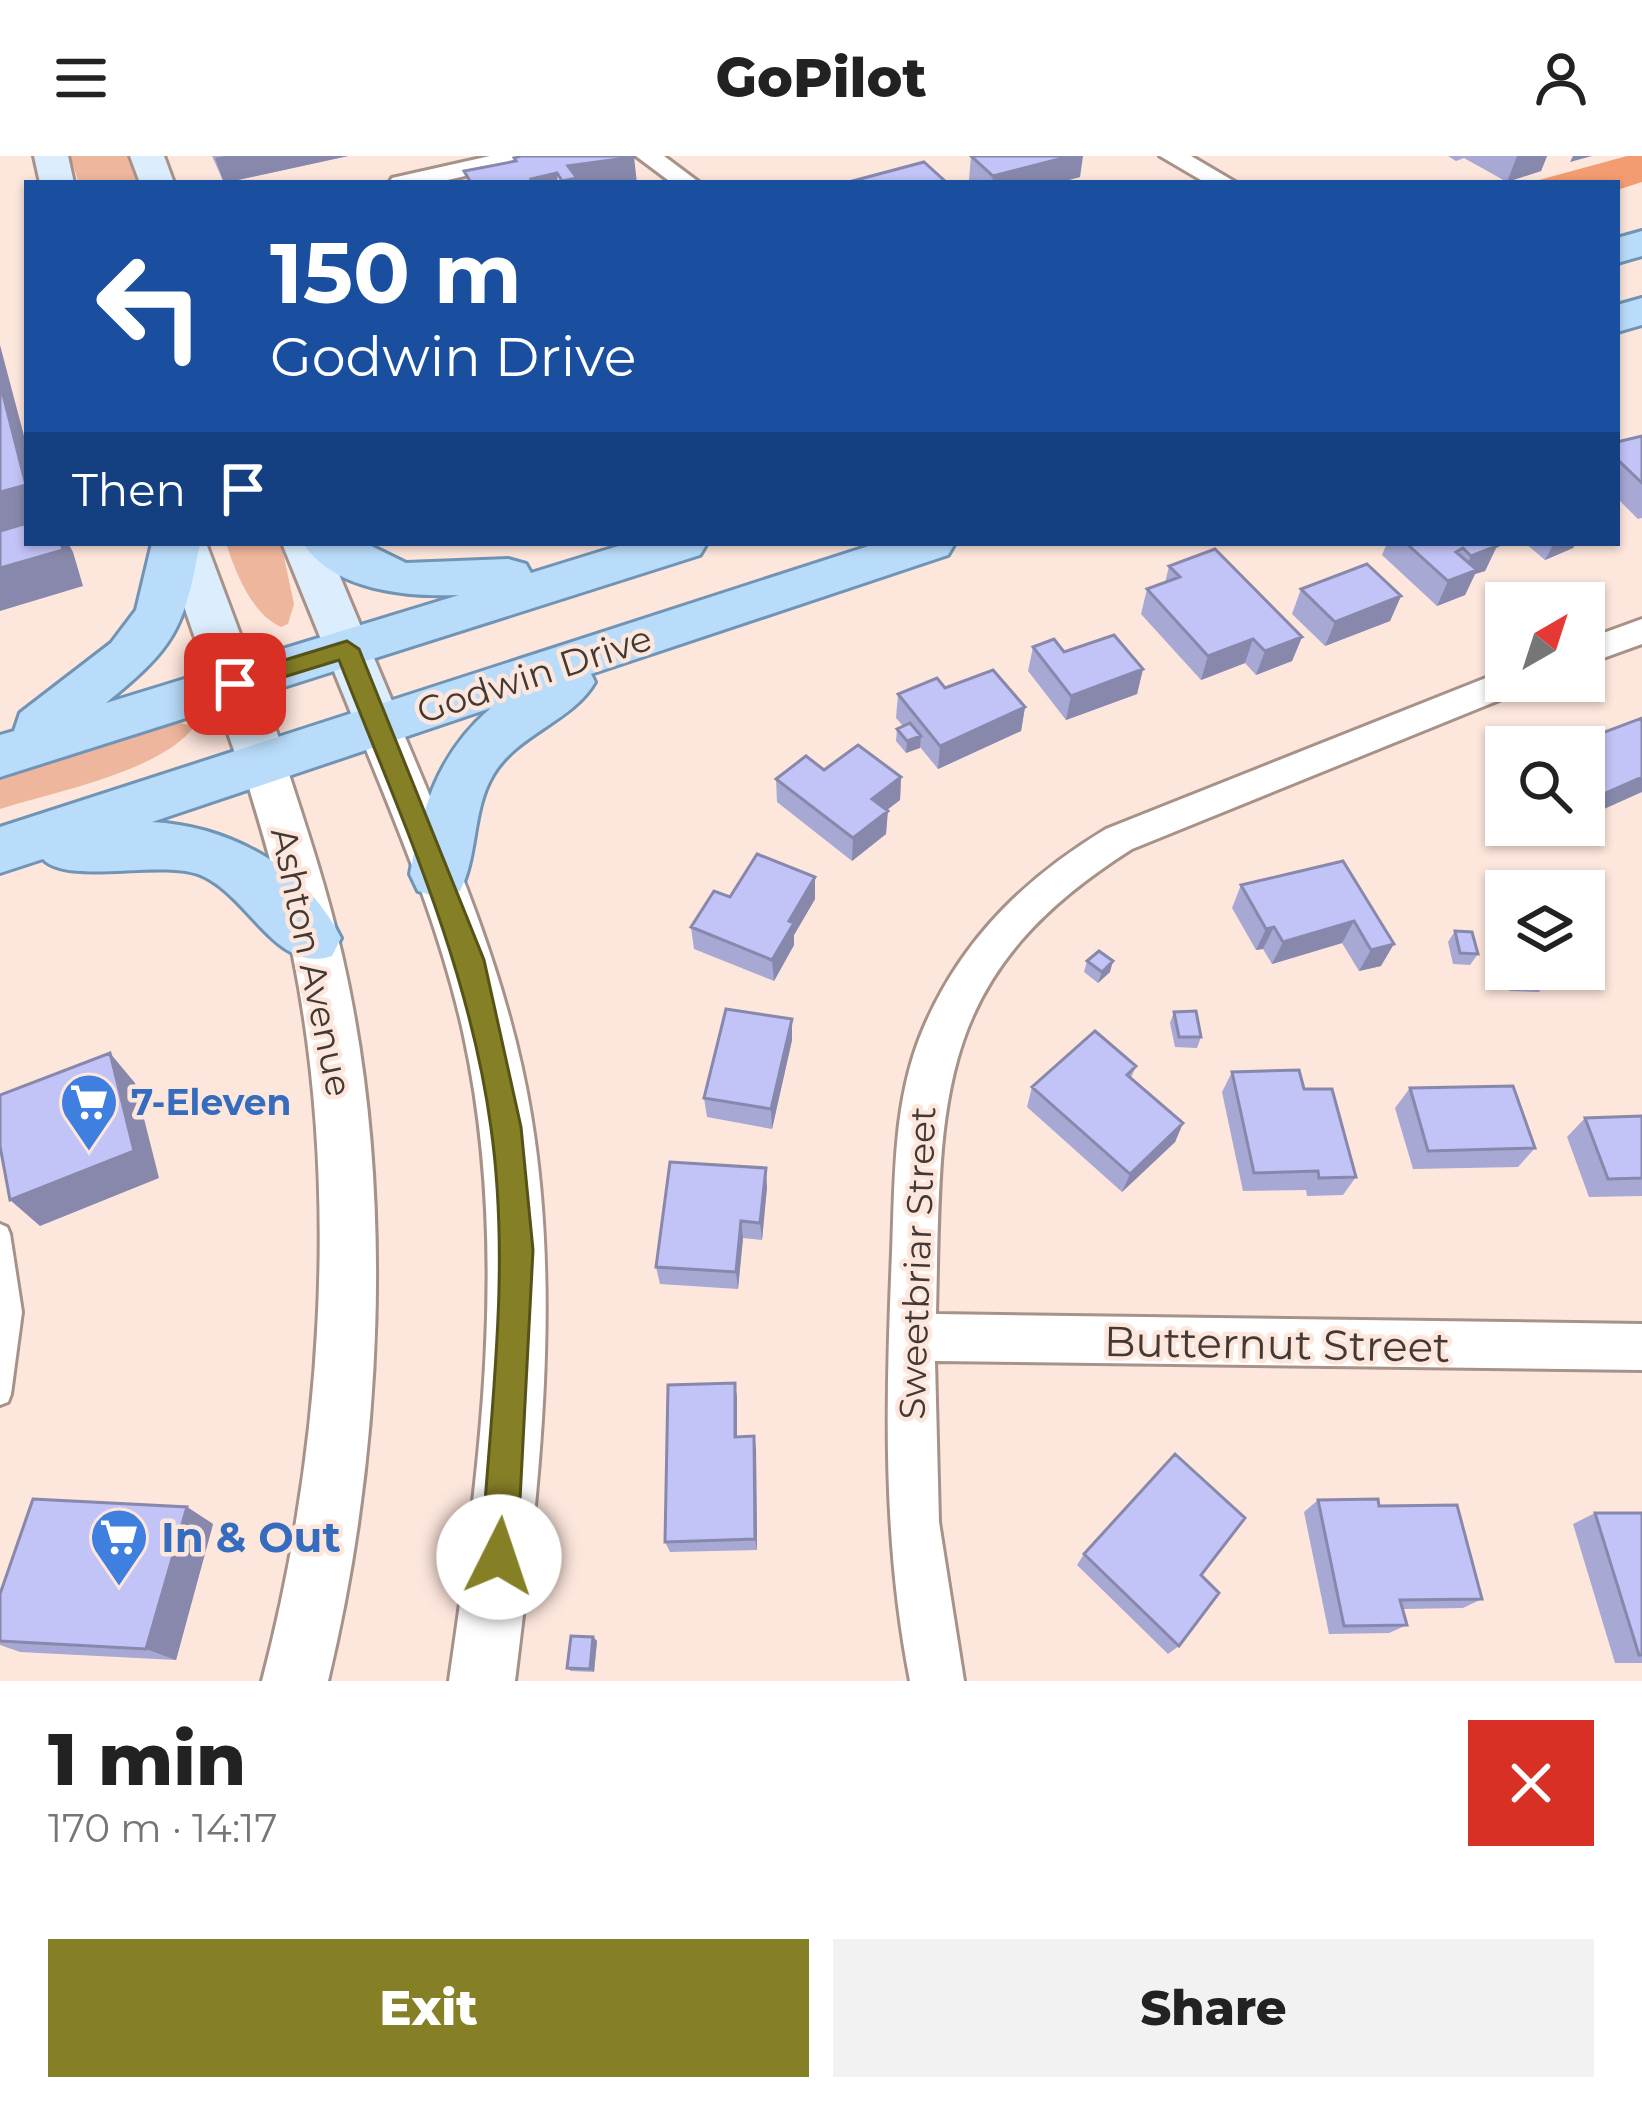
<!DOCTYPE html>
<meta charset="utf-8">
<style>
body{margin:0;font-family:Montserrat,sans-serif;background:#f2f2f2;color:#222;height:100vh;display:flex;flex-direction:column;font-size:45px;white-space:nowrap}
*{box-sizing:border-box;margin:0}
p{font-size:39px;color:#767676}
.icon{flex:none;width:66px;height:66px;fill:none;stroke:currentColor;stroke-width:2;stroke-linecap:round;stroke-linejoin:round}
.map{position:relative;height:1525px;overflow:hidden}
.drawer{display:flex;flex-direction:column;background:#fff;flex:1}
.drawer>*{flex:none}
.guide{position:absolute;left:24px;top:24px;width:1596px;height:366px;border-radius:0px;box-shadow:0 3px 9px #0004;background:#1a4fa0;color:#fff;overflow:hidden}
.needle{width:78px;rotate:39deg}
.controls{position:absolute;left:1485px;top:426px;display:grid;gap:24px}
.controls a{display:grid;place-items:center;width:120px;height:120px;border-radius:0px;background:#fff;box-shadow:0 3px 9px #0004;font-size:60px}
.pin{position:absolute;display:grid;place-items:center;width:102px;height:102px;color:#fff;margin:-51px;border-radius:24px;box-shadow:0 6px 18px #0006}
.me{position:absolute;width:132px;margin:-66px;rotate:4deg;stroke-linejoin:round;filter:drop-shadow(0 0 9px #0008)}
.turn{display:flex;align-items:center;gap:42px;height:252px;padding:0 48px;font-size:54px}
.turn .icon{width:156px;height:156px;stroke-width:2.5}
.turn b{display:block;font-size:84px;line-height:102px}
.then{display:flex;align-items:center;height:114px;padding:0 48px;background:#0003;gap:24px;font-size:45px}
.round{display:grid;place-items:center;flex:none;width:126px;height:126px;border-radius:0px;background:#f2f2f2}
.summary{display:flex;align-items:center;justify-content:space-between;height:204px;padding:0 48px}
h1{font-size:72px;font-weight:800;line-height:90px}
.primary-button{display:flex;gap:24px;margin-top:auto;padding:24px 48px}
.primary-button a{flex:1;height:138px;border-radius:0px;background:#857f26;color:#fff;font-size:48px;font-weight:800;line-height:138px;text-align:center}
.primary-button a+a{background:#f2f2f2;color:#222}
header{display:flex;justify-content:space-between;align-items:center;height:156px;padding:0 48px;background:#fff;font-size:54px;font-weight:800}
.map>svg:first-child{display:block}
.green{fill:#eeb69c}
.forest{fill:#f49c71}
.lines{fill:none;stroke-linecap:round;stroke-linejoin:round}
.service-casing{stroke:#a79289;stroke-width:6}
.minor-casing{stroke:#a79289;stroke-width:6}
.tertiary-casing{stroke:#a79289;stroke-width:6}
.secondary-casing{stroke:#a79289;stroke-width:6}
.primary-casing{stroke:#7194b4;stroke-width:6}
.service{fill:#fff;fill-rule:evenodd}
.minor{fill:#fff;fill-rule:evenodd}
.tertiary{fill:#fff;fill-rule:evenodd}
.secondary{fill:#dceefd;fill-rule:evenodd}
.primary{fill:#b9dcfb;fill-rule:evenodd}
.wall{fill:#a7a8d4}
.shaded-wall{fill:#8888ac}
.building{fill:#c2c3f6;stroke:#8888ac;stroke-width:3}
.route{fill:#857f26;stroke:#565319;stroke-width:3}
.labels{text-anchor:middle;stroke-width:9;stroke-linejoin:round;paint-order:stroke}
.street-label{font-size:36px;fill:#423935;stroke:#fde6dc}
.shop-label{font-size:36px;font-weight:bold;fill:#366cbe;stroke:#fde6dc;text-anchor:start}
.near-street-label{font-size:42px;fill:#423935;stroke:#fde6dc}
.near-shop-label{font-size:42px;font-weight:bold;fill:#366cbe;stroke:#fde6dc;text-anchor:start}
</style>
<header><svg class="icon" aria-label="menu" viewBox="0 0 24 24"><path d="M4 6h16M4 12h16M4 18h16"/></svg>GoPilot<svg class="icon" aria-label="person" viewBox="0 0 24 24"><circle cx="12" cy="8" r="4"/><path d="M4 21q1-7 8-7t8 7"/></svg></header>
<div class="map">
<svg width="1642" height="1525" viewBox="0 0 1642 1525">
<rect width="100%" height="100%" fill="#fde6dc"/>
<path class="green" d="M70 0H132L139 27H79Z
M226 387H281L294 448 288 468 281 471C252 459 235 415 226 387Z
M169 565 195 570C160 616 56 635 0 653V619Z"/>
<path class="forest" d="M1627 0H1642V26L1617 34V27H1528Z"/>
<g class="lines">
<defs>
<path id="service" d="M0 1068 7 1071 10 1078 22 1156 11 1238 8 1246 0 1249Z"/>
<path id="minor" d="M490 0H535L532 5 434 27H389L392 22Z
M636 0H664L700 27H672Z
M1160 0H1191L1237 27H1206Z
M1642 463V488L1584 509V484Z
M1506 514V525H1529L1524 534 1132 693C931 820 941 944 936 1158L1642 1168V1214L935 1205 939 1366 964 1525H910C882 1382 886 1241 892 1097 895 1021 893 942 924 871 962 783 1025 722 1106 673Z"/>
<path id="tertiary" d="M378 553 393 558 400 569C453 695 509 823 531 959 562 1146 538 1338 515 1525H449C480 1311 510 1094 464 880 441 773 397 670 356 569L363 558Z
M263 589 279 594 285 606C306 670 327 733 342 799 395 1029 383 1296 328 1525H262C322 1297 340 1032 293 800 280 734 261 670 241 606L247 594Z"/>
<path id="secondary" d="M34 0H68L74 27H40Z
M130 0H164L174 27H140Z
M162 387H206L288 606 281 619 263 625 245 619 238 606Z
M282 387H326L402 569 395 582 378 587 361 582Z"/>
<path id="primary" d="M1642 75V100L1617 107V82Z
M1642 142V169L1617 176V149Z
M152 387H200C184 473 175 491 106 547L459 439C408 441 333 435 303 387H365L406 407 508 403 526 408 531 417 628 387H707L700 399 0 621V579L14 575 20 557 111 487 136 454Z
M878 387H955L948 399 591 518 595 526C573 565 517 578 493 619 472 654 478 699 460 735L439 742 418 735 410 718C422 652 438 597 491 552L152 666C229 670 306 711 341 782L332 800C275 819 249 737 198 718 158 704 67 729 43 703L0 717V671Z"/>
</defs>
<use href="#service" class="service-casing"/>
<use href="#minor" class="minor-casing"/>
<use href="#tertiary" class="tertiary-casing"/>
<use href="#secondary" class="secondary-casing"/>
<use href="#primary" class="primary-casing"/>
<use href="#service" class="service"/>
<use href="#minor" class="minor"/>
<use href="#tertiary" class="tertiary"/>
<use href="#secondary" class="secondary"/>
<use href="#primary" class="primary"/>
</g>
<path class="wall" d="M212 0H348L224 27Z
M971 0 1080 21 1057 27H972L969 24Z
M1448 0H1547L1541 15 1507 26 1464 2 1456 5Z
M1642 280V362L1638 363 1617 342V286Z
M1387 387H1494L1497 390 1485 415 1475 418 1465 439 1437 450 1382 399Z
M1525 387H1576L1573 392 1545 404Z
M1169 410 1302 481 1292 505 1256 519 1245 507 1201 524 1141 458 1147 433 1165 427Z
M1301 433 1401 440 1390 465 1325 490 1292 458Z
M1033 491 1064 496 1143 513 1137 538 1066 564 1028 515Z
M945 532 1025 551 1021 575 938 613 920 591 906 597 896 585 897 573 903 570 896 562 898 538Z
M1642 562 1584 662V591Z
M824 614 901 621 900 644 887 654 886 678 852 705 777 646 776 623Z
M1343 705 1381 810 1359 815 1342 787 1272 808 1263 793 1256 794 1232 752 1241 729Z
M730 741 815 743 794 779V789L774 825 694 793 691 771Z
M1455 775 1478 798 1470 809 1453 808 1448 786Z
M1506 799V813H1544L1547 825 1539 836 1509 835 1501 805Z
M1087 805 1110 816 1098 827 1084 816Z
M1174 856 1201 881 1197 892 1175 891 1170 867Z
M792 884 772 973 707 961 704 942Z
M1136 910 1131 922 1183 967 1175 986 1122 1036 1027 951 1032 931Z
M1232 916 1304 933 1356 1021 1343 1039 1307 1040 1306 1034 1243 1035 1222 936Z
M1410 932 1535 992 1518 1011 1413 1013 1395 952Z
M1642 960V1040L1589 1041 1567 981 1585 962Z
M767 1031 762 1084 743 1082 738 1133 660 1128 656 1111Z
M737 1241V1281L756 1293 757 1394 670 1396 665 1386Z
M1318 1344 1379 1350 1482 1443 1463 1452 1403 1453 1407 1469 1389 1477 1329 1478 1304 1356Z
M187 1351 213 1368 176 1504 20 1496 0 1489V1438Z
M1595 1357H1642V1507H1615L1573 1368Z
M1084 1398 1201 1419 1179 1490 1168 1498 1077 1409Z
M593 1481 597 1485 594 1516 571 1515 567 1512Z"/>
<path class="shaded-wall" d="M225 0H348L224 27 215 2Z
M1071 0H1083L1080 21 1057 27H992L993 20Z
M1517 0H1547L1541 15 1507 26Z
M1573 0H1592L1570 6Z
M634 1 637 27H563L568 10Z
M557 17 558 27H531V23Z
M0 189 27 291V371L0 379Z
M61 387H68L73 396 83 430 0 455V412Z
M1554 387H1576L1573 392 1545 404Z
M1497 390 1485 415 1475 418 1465 439 1437 450 1448 425 1461 420 1471 400Z
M1401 440 1390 465 1325 490 1335 466Z
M1302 481 1292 505 1256 519 1265 495Z
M1253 483 1245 507 1201 524 1208 500Z
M1143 513 1137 538 1066 564 1071 540Z
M1025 551 1021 575 938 613 940 590Z
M921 580 920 592 906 597 907 585Z
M901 621 900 644 871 666 872 643Z
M1642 621V636L1584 662V656L1594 642Z
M888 655 886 678 852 705 853 682Z
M815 721V743L794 779V789L774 825 772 804 789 765Z
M1354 765 1342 787 1272 808 1283 786Z
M1274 771 1263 793 1256 794 1266 773Z
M1394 788 1381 810 1359 815 1371 794Z
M1113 805 1110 816 1098 827 1102 816Z
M792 863V884L772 973 771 953Z
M110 897 135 927 159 1022 40 1070 10 1044Z
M1183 967 1175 986 1122 1036 1130 1018Z
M766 1012 767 1031 762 1084 760 1067Z
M741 1065 743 1082 738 1133 736 1116Z
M735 1227 737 1241V1294L735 1281Z
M754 1280 756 1293 757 1394 755 1383Z
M187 1351 213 1368 176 1504 146 1493Z
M593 1481 597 1485 594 1516 590 1513Z"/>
<path class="building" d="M521 0H633L634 1 568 10 577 22 562 25 557 17 531 23 533 27H471L464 15 516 5 514 2Z
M971 0H1071L993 20Z
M924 6 946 26 845 27Z
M0 227 26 329 0 336Z
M1642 280V327L1617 303V286Z
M27 367V387H61L63 394 0 412V375Z
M1406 387H1494L1497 390 1471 400 1463 392 1456 396 1477 414 1448 425Z
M1215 393 1302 481 1265 495 1253 483 1208 500 1147 433 1180 421 1169 410Z
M1367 408 1401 440 1335 466 1301 433Z
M1114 479 1143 513 1071 540 1033 491 1054 483 1064 496Z
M993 514 1025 551 940 590 898 538 937 522 945 532Z
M1642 562V621L1594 642 1584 633V591H1565Z
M910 567 921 580 907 585 897 573Z
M858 589 901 621 872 643 888 655 853 682 776 623 806 600 824 614Z
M757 698 815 721 789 765 794 767 772 804 691 771 714 735 730 741Z
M1343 705 1394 788 1371 794 1354 765 1283 786 1274 771 1266 773 1241 729Z
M1455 775 1472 776 1478 798 1460 797Z
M1099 795 1113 805 1102 816 1087 805Z
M1515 813H1544L1547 825 1518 824Z
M726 853 792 863 771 953 704 942Z
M1196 855 1201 881H1179L1174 856Z
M1095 875 1136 910 1127 919 1183 967 1130 1018 1032 931Z
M110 897 134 995 10 1044 0 990V939Z
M1299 914 1304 933H1332L1356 1021 1319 1022 1318 1015 1254 1017 1232 916Z
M1513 930 1535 992 1428 995 1410 932Z
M1642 960V1022L1608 1023 1585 962Z
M670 1006 766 1012 760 1067 741 1065 736 1116 656 1111Z
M735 1227V1281L754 1280 755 1383 665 1386 668 1229Z
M1175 1298 1245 1362 1201 1419 1219 1437 1179 1490 1084 1398Z
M33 1343 187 1351 146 1493 0 1485V1438Z
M1378 1343 1379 1350 1457 1349 1482 1443 1400 1444 1407 1469 1344 1470 1318 1344Z
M1595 1357H1642V1499H1639Z
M571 1480 593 1481 590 1513 567 1512Z"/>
<path class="route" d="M347 485 359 493 484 804 521 971 533 1094 517 1401 512 1414 499 1419 486 1414 481 1401C490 1259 511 1114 491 972 469 808 399 657 339 504L235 536 223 528 226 522Z"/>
<defs>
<symbol id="supermarket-pin" viewBox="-11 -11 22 30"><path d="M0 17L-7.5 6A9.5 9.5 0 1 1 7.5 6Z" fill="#3f7fe0" stroke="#fde6dc"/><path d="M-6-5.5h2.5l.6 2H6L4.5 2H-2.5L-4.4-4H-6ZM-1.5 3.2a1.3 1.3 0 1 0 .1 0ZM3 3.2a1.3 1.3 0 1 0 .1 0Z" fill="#fff"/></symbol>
</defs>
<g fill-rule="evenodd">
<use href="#supermarket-pin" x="56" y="913" width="66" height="90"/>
<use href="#supermarket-pin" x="86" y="1348" width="66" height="90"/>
</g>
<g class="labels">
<g class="street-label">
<text transform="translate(534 518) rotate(-18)" y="13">Godwin Drive</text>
<text transform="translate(312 806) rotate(78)" y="13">Ashton Avenue</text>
<text transform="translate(917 1107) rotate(-88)" y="13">Sweetbriar Street</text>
</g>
<g class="shop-label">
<text x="131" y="959">7-Eleven</text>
</g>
<g class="near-street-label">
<text transform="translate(1277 1188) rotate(1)" y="15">Butternut Street</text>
</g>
<g class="near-shop-label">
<text x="161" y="1396">In &amp; Out</text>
</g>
</g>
</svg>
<div class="controls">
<a><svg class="needle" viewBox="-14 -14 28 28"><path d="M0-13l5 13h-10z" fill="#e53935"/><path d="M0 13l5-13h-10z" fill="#767676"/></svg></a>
<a><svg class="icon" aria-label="search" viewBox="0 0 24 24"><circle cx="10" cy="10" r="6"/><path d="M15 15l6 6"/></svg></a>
<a><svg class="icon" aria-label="layers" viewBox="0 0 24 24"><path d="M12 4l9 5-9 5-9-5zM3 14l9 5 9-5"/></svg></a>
</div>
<div class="pin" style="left:235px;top:528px;background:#d93025"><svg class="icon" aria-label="arrive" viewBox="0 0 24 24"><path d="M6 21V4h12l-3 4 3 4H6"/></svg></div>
<svg class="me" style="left:499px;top:1401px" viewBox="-20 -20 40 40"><circle r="19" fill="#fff"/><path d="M0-13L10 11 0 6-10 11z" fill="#857f26"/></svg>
<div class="guide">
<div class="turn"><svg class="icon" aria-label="left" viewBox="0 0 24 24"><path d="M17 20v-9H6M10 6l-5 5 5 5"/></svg><div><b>150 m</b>Godwin Drive</div></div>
<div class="then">Then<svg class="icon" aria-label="arrive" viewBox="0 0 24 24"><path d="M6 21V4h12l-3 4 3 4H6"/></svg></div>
</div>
</div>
<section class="drawer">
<div class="summary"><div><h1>1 min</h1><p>170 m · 14:17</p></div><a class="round" style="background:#d93025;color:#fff"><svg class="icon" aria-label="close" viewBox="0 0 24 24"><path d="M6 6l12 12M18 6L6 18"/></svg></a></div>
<div class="primary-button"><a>Exit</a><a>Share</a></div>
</section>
